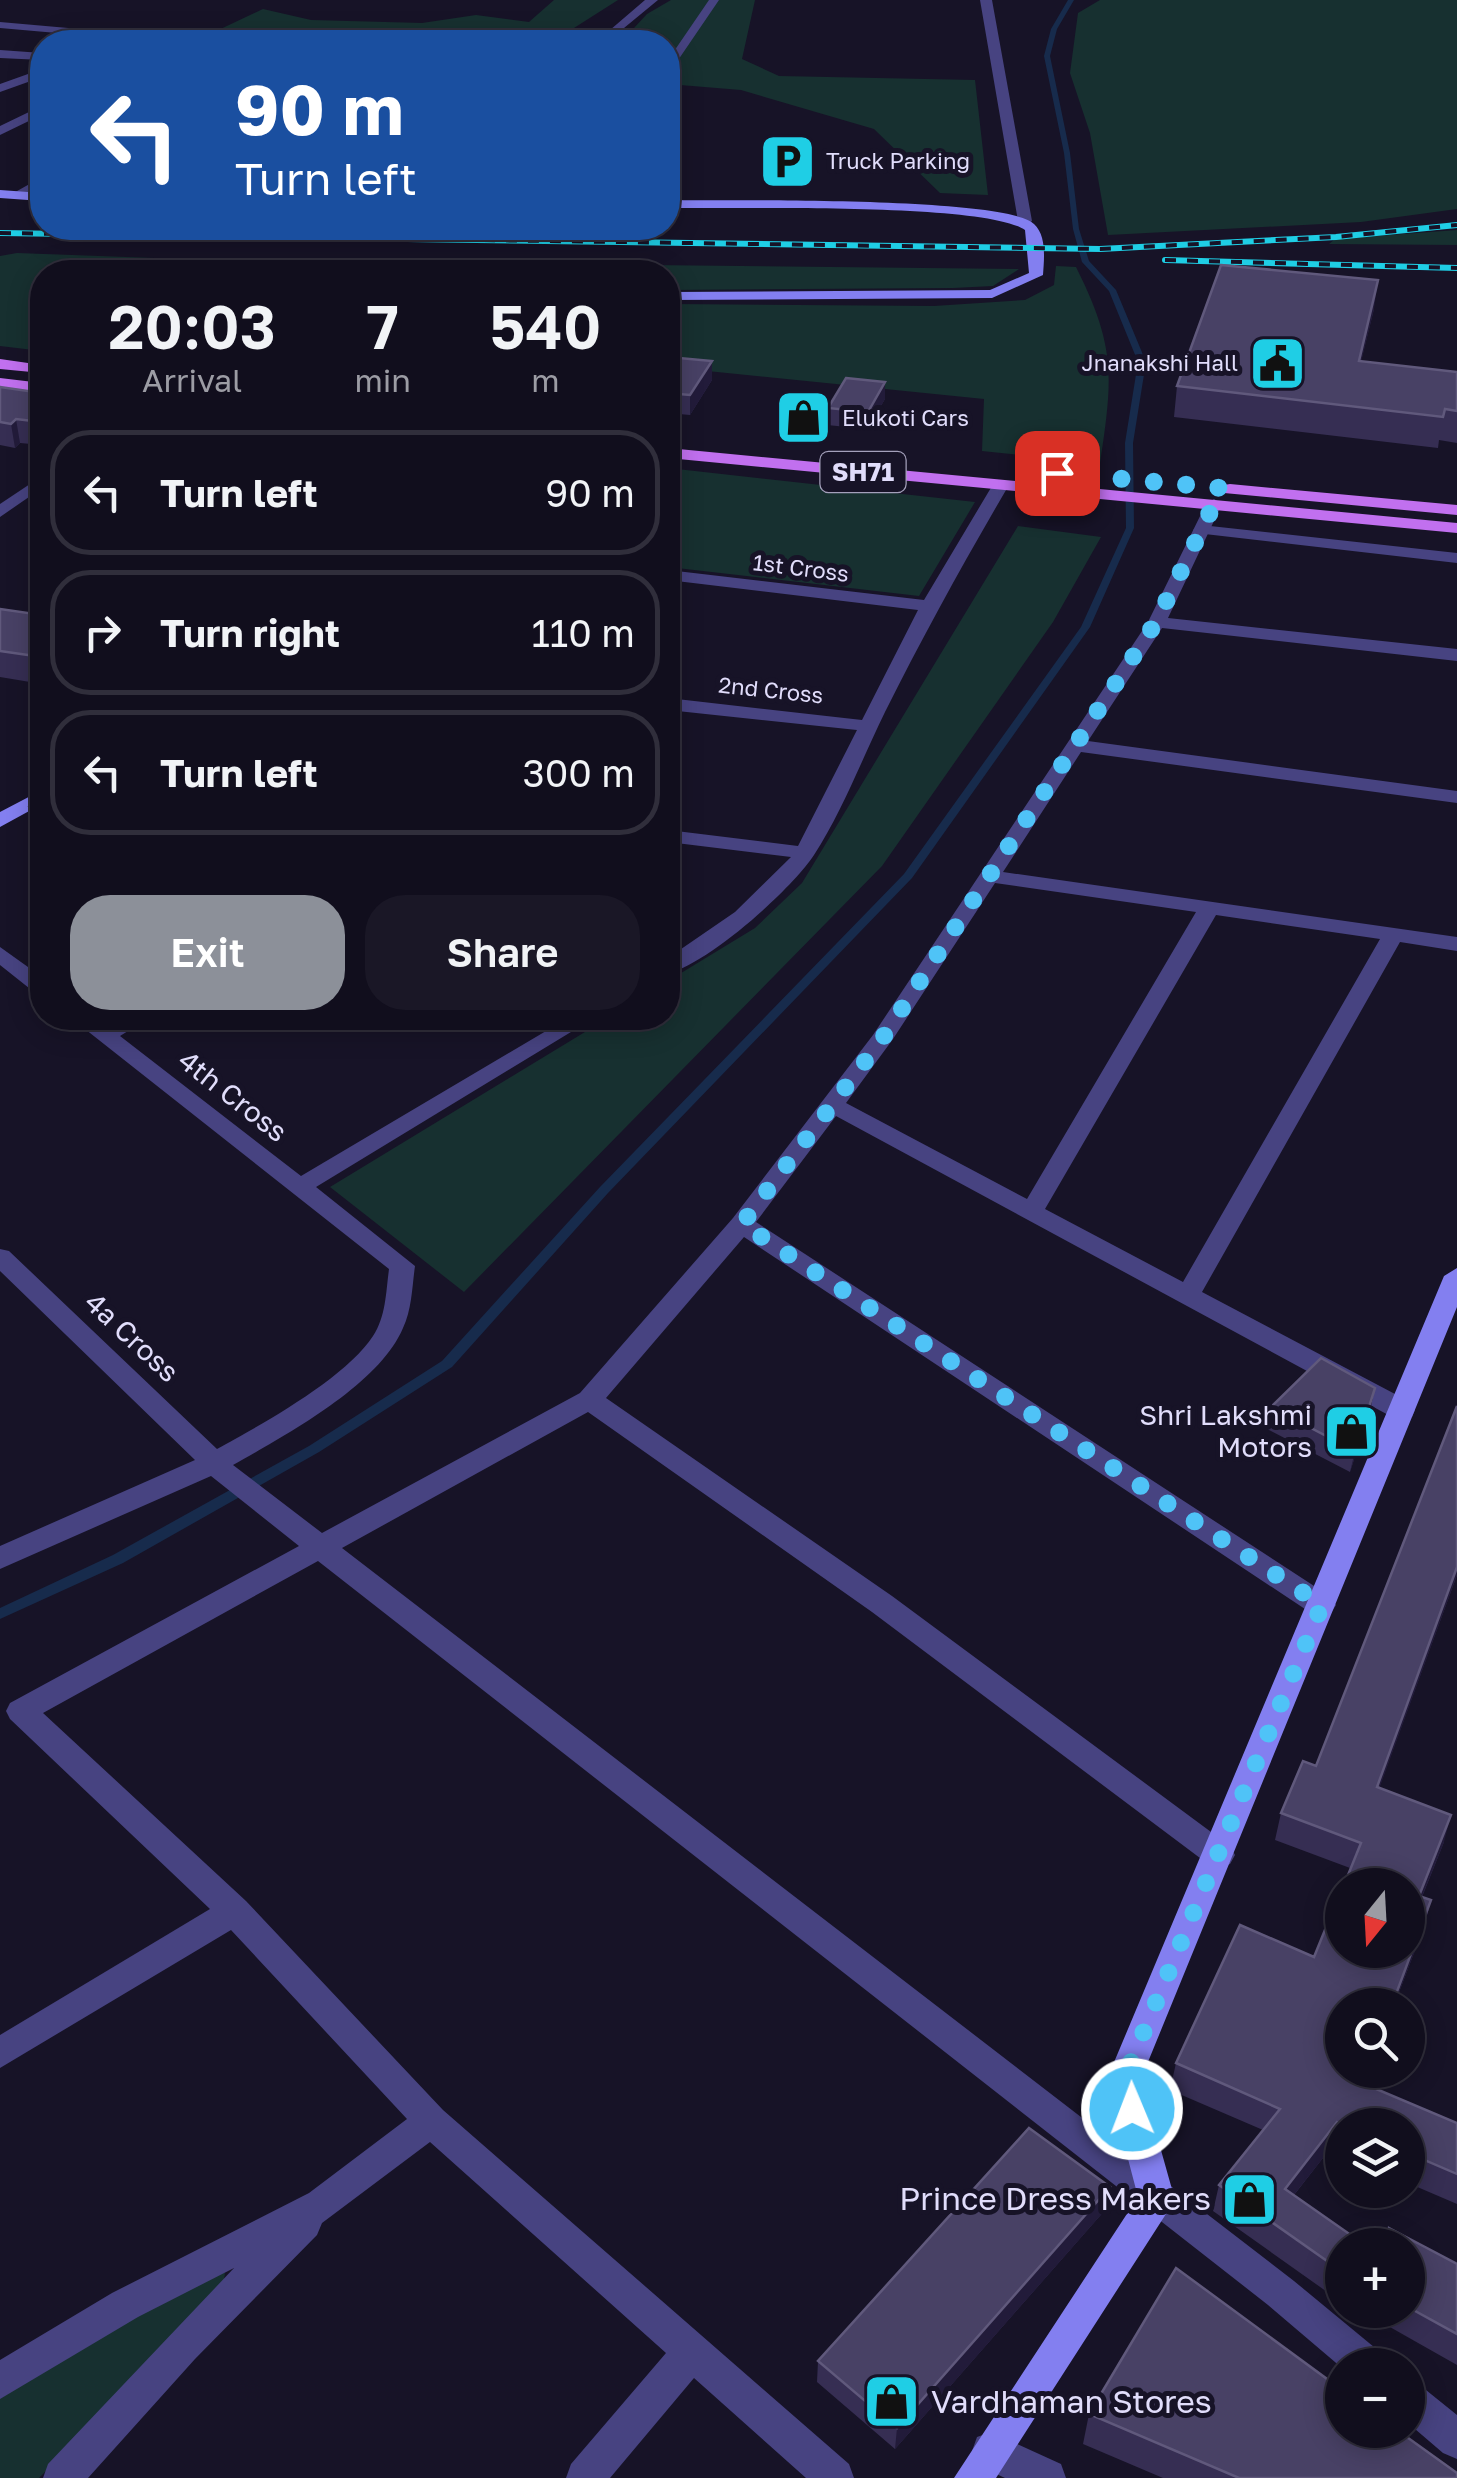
<!DOCTYPE html>
<meta charset="utf-8">
<style>
body{margin:0;font-family:"Golos Text",sans-serif;background:#1a1726;color:#f1f3f6;height:100vh;display:flex;flex-direction:column;font-size:38px;white-space:nowrap}
*{box-sizing:border-box;margin:0}
p{font-size:32px;color:#9c9ca4}
.icon{flex:none;width:55px;height:55px;fill:none;stroke:currentColor;stroke-width:2;stroke-linecap:round;stroke-linejoin:round}
.map{position:relative;flex:1;overflow:hidden}
.panel{position:absolute;left:30px;top:260px;width:650px;height:770px;display:flex;flex-direction:column;background:#110e1d;border-radius:40px;box-shadow:0 5px 25px #0003,0 0 0 2px #302e3b}
.panel>*{flex:none}
.guide{position:absolute;left:30px;top:30px;width:650px;height:210px;border-radius:40px;box-shadow:0 5px 25px #0003,0 0 0 2px #302e3b;background:#1a4fa0;color:#fff;overflow:hidden}
.needle{width:65px;rotate:198deg}
.buttons{position:absolute;left:1325px;top:1868px;display:grid;gap:20px}
.buttons a{display:grid;place-items:center;width:100px;height:100px;border-radius:50%;background:#110e1d;box-shadow:0 5px 25px #0003,0 0 0 2px #302e3b;font-size:50px}
.pin{position:absolute;display:grid;place-items:center;width:85px;height:85px;color:#fff;margin:-42px;border-radius:20px;box-shadow:0 5px 15px #0006}
.me{position:absolute;width:110px;margin:-55px;rotate:359deg;stroke-linejoin:round;filter:drop-shadow(0 0 8px #0008)}
.turn{display:flex;align-items:center;gap:35px;height:210px;padding:0 40px;font-size:45px}
.turn .icon{width:130px;height:130px;stroke-width:2.5}
.turn b{display:block;font-size:70px;line-height:85px}
.eta{display:flex;justify-content:space-evenly;align-items:center;height:170px;text-align:center}
.eta b{font-size:60px;font-weight:600;line-height:70px}
.primary-button{display:flex;gap:20px;margin-top:auto;padding:20px 40px}
.primary-button a{flex:1;height:115px;border-radius:40px;background:#8c9099;color:#fff;font-size:40px;font-weight:600;line-height:115px;text-align:center}
.primary-button a+a{background:#1a1726;color:#f1f3f6}
ul{padding:0;list-style:none}
li{display:flex;align-items:center;gap:30px;height:125px;margin:0 20px 15px;padding:0 20px;border:5px solid #302e3b;border-radius:40px}
li div{flex:1}
li b{display:block;font-size:38px}
li em{font-style:normal}
.map>svg:first-child{display:block}
.green{fill:#173030}
.lines{fill:none;stroke-linecap:round;stroke-linejoin:round}
.stream{fill:#172b4c;fill-rule:evenodd}
.lane{fill:#474381;fill-rule:evenodd}
.street{fill:#474381;fill-rule:evenodd}
.secondary{fill:#837ff0;fill-rule:evenodd}
.primary{fill:#c170ef;fill-rule:evenodd}
.rail-casing{stroke:#1fcee5;stroke-width:6}
.rail{stroke:#171327;stroke-width:4;stroke-dasharray:11;stroke-linecap:butt}
.wall{fill:#362e53}
.shaded-wall{fill:#221b3a}
.building{fill:#484165;stroke:#60597c;stroke-width:2.5}
.route{stroke:#4fc3f7;stroke-width:18;stroke-dasharray:0 32.4}
.labels{text-anchor:middle;stroke-width:10;stroke-linejoin:round;paint-order:stroke}
.far-poi-label{font-size:22px;fill:#e1ddfb;stroke:#171327;text-anchor:start}
.far-street-label{font-size:22px;fill:#e1ddfb;stroke:#171327}
.shield{fill:#171327;stroke:#a4a0bb;stroke-width:2.5}
.shield-label{font-size:25px;font-weight:bold;fill:#e1ddfb}
.street-label{font-size:28px;fill:#e1ddfb;stroke:#171327}
.poi-label{font-size:28px;fill:#e1ddfb;stroke:#171327;text-anchor:end}
.near-poi-label{font-size:32px;fill:#e1ddfb;stroke:#171327;text-anchor:end}
</style>
<div class="map">
<svg width="1457" height="2478" viewBox="0 0 1457 2478">
<rect width="100%" height="100%" fill="#171327"/>
<path class="green" d="M554 0H618L552 42H193L263 9 311 20 422 23 476 15 529 22Z
M671 0H755L742 59 779 76 975 80 988 195 940 193 874 129 741 90 668 84V42H621L647 14Z
M1100 0H1457V209L1361 222 1108 235 1090 133 1070 73 1078 13Z
M1457 230V245L1329 244 1335 239Z
M17 253 346 265 341 272H42V351L0 346V256Z
M371 262 1019 269 993 286 953 288 668 290V272H366Z
M1056 266 1076 267C1116 347 1113 377 1100 463L982 451 984 399 668 367V304L934 306 1025 300 1054 285Z
M668 468 975 502 919 596 668 567Z
M1018 526 1101 537 1053 622 882 866 464 1292 330 1187 608 1018H668V981L755 928 802 883Z
M225 2273 222 2293 39 2478H0V2397L198 2274Z"/>
<g class="lines">
<path class="stream" d="M1068 0H1074L1057 29 1050 56 1070 153 1079 229 1089 261 1116 290 1146 362 1133 443 1134 528 1090 627 912 878 608 1193 452 1367 319 1452 123 1563 0 1619V1608L113 1555 309 1446 442 1361 600 1187 904 874 1081 627 1126 528 1125 443 1138 362 1109 291 1082 262 1073 229 1064 153 1044 56 1051 29Z"/>
<path class="lane" d="M709 0H719L672 69 668 70V60Z
M1201 525 1457 553V563L1196 533 1193 530Z"/>
<path class="street" d="M645 0H658L607 42H596Z
M980 0H992L1032 221 1025 225 1018 221Z
M0 22 125 33 131 36 125 39 0 28Z
M0 50 42 53V60L0 58Z
M42 69V77L0 92V84Z
M29 112 33 119 0 135V126Z
M42 177V186L22 198 10 195Z
M42 476V488L0 517V504Z
M995 481 1009 485C965 560 924 634 885 712 862 759 842 812 814 855 791 890 707 965 668 973V958L735 912 791 857 668 842V830L798 846 857 730 668 710V698L862 720 918 610 668 580V570L924 600Z
M1214 499 1222 504 1168 618 1457 649V661L1162 628 1088 741 1457 791V803L1081 752 1003 872 1457 937V951L1400 942 1202 1292 1412 1403 1415 1410 1412 1417H1392L836 1116 756 1222 1331 1597 1336 1605 1331 1613 1321 1616 1311 1613 744 1237 606 1398 892 1596 1230 1846 1235 1855 1230 1864 1219 1868 1208 1864 872 1612 588 1412 342 1548 1294 2281 1380 2352 1386 2365H1342V2368L1268 2305 318 1561 43 1713 246 1901 443 2110 849 2464 854 2478H806L694 2378 610 2478H566L571 2464 666 2353 430 2142 322 2223 317 2235 195 2359 88 2478H43L48 2464 234 2268 138 2317 0 2399V2360L112 2293 309 2193 407 2119 231 1930 0 2068V2035L210 1909 10 1719 6 1711 10 1703 299 1546 211 1476 0 1569V1546L195 1460 0 1271V1249L9 1251 217 1449C261 1425 346 1378 373 1336 386 1317 386 1291 389 1269L71 1018H96L106 1025 121 1018H149L120 1036 301 1176 568 1018H594L316 1187 415 1266C412 1287 412 1309 403 1328 379 1385 286 1435 233 1465L322 1533 580 1393 733 1218 873 1035 1148 622 1206 504ZM995 883 1196 912 1027 1199 846 1103 893 1039ZM1216 915 1380 939 1183 1282 1045 1209Z
M0 947 42 977V994L34 992 0 965Z
M1408 2380 1421 2386 1457 2415V2459L1443 2453 1408 2423Z
M991 2432 1061 2464 1066 2478H1005L977 2465 972 2451 977 2437Z"/>
<path class="secondary" d="M0 190 42 193V201L0 198Z
M668 200C723 201 1005 196 1034 224 1047 236 1044 259 1043 275L992 298 668 300V292L990 290 1029 273 1025 230C985 202 731 209 668 208Z
M42 790V804L0 827V812Z
M1457 1268V1307L1141 2079 1175 2200 996 2478H954L1138 2197 1107 2079 1444 1276Z"/>
<path class="primary" d="M0 359 42 365V373L0 369Z
M0 378 42 383V393L0 388Z
M668 448 1457 523V533L668 458Z
M1230 484 1457 505V515L1224 493V485Z"/>
<defs>
<path id="rail" d="M0 233 1100 249 1336 237 1457 225
M1165 260 1457 268"/>
</defs>
<use href="#rail" class="rail-casing"/>
<use href="#rail" class="rail"/>
</g>
<path class="wall" d="M1374 309 1361 361 1457 372V443L1439 440 1438 448 1174 417 1177 386Z
M668 357 712 380 690 415 668 413Z
M885 382V399L867 429 827 425 828 408Z
M0 387 42 393V445L20 443 15 448 0 445Z
M0 609 42 615V684L0 677Z
M42 798V827L34 824 30 806Z
M1375 1388 1370 1410 1350 1472 1267 1429 1271 1407Z
M1457 1406V1575L1379 1788 1444 1842 1422 1897 1431 1900 1424 1927 1364 2084 1457 2123V2204L1408 2183V2125H1342V2154L1330 2149 1294 2195 1342 2245V2277L1330 2294 1213 2211 1219 2185 1263 2130 1170 2090 1176 2063 1314 1957 1350 1868 1275 1840 1281 1813 1316 1766Z
M1106 2209 895 2449 817 2382 818 2361Z
M1389 2228 1457 2264V2365L1374 2318V2310H1408V2245H1384Z
M1089 2414 1457 2478H1163L1083 2444Z"/>
<path class="shaded-wall" d="M1378 280 1374 309 1354 391 1359 361Z
M712 361V380L690 415V395Z
M885 382V399L867 429 868 412Z
M16 419 20 443 15 448 11 424Z
M1375 1388 1370 1410 1350 1472 1355 1451Z
M1457 1567V1575L1370 1814 1377 1787Z
M1451 1815 1444 1842 1411 1923 1419 1896Z
M1431 1900 1424 1927 1394 2005H1392Z
M1337 2122 1330 2149 1278 2215 1285 2189Z
M1110 2187 1106 2209 895 2449 897 2428Z
M1342 2261V2277L1330 2294 1337 2268Z"/>
<path class="building" d="M1221 265 1378 280 1359 361 1457 372V411L1445 409 1443 417 1177 386Z
M668 357 712 361 690 395 668 393Z
M846 378 885 382 868 412 828 408Z
M0 387 42 393V422L16 419 11 424 0 422Z
M0 609 42 615V657L0 651Z
M42 798V810L30 806Z
M1321 1358 1375 1388 1355 1451 1271 1407Z
M1457 1406V1567L1377 1787 1451 1815 1419 1896 1431 1900 1392 2005H1342V2070H1367L1362 2083 1457 2123V2174L1408 2153V2125H1343L1337 2122 1285 2189 1358 2240 1355 2245H1342V2261L1337 2268 1219 2185 1280 2109 1176 2063 1240 1925 1314 1957 1342 1888V1950H1408V1885H1344L1361 1843 1281 1813 1303 1761 1316 1766Z
M1029 2128 1110 2187 897 2428 818 2361Z
M1389 2228 1457 2264V2334L1408 2307V2245H1387Z
M1176 2268 1342 2390V2430H1397L1457 2473V2478H1239L1089 2414Z"/>
<g class="lines">
<path class="route" d="M1057 473 1222 488 1156 622 882 1039 742 1224 1322 1605 1124 2079 1132 2109"/>
</g>
<defs>
<symbol id="parking-square" viewBox="-11 -11 22 22"><rect x="-9" y="-9" width="18" height="18" rx="4" fill="#1fcee5" stroke="#171327"/><path d="M-3.5-5.5H1a3.5 3.5 0 0 1 0 7H-1V5.5H-3.5ZM-1-3.4V-.6H.8a1.4 1.4 0 0 0 0-2.8Z" fill="#111"/></symbol>
<symbol id="civic-square" viewBox="-11 -11 22 22"><rect x="-9" y="-9" width="18" height="18" rx="4" fill="#1fcee5" stroke="#171327"/><path d="M-.6-6.5H3V-4.5H.6V-3L4-1V1h2V6H-6V1h2V-1L-.6-3ZM-1.2 2.5V6h2.4V2.5Z" fill="#111"/></symbol>
<symbol id="shop-square" viewBox="-11 -11 22 22"><rect x="-9" y="-9" width="18" height="18" rx="4" fill="#1fcee5" stroke="#171327"/><path d="M-5-2.5h2.3a2.7 3.5 0 0 1 5.4 0H5L5.5 6h-11ZM-1.5-2.5h3a1.5 2.3 0 0 0-3 0Z" fill="#111"/></symbol>
</defs>
<g fill-rule="evenodd">
<use href="#parking-square" x="756" y="130" width="63" height="63"/>
<use href="#civic-square" x="1246" y="332" width="63" height="63"/>
<use href="#shop-square" x="772" y="386" width="63" height="63"/>
<use href="#shop-square" x="1320" y="1400" width="63" height="63"/>
<use href="#shop-square" x="1218" y="2168" width="63" height="63"/>
<use href="#shop-square" x="860" y="2370" width="63" height="63"/>
</g>
<g class="labels">
<g class="far-poi-label">
<text x="826" y="169">Truck Parking</text>
<text x="1238" y="371" text-anchor="end">Jnanakshi Hall</text>
<text x="842" y="426">Elukoti Cars</text>
</g>
<g class="far-street-label">
<text transform="translate(801 568) rotate(7)" y="8">1st Cross</text>
<text transform="translate(771 690) rotate(6)" y="8">2nd Cross</text>
</g>
<rect class="shield" x="820.5" y="452" width="85" height="40" rx="8"/>
<g class="shield-label">
<text x="863" y="481">SH71</text>
</g>
<g class="street-label">
<text transform="translate(233 1096) rotate(38)" y="10">4th Cross</text>
<text transform="translate(132 1337) rotate(43)" y="10">4a Cross</text>
</g>
<g class="poi-label">
<text x="1312" y="1425">Shri Lakshmi<tspan x="1312" dy="32">Motors</tspan></text>
</g>
<g class="near-poi-label">
<text x="1211" y="2210">Prince Dress Makers</text>
<text x="931" y="2413" text-anchor="start">Vardhaman Stores</text>
</g>
</g>
</svg>
<div class="buttons">
<a><svg class="needle" viewBox="-14 -14 28 28"><path d="M0-13l5 13h-10z" fill="#e53935"/><path d="M0 13l5-13h-10z" fill="#9c9ca4"/></svg></a>
<a><svg class="icon" aria-label="search" viewBox="0 0 24 24"><circle cx="10" cy="10" r="6"/><path d="M15 15l6 6"/></svg></a>
<a><svg class="icon" aria-label="layers" viewBox="0 0 24 24"><path d="M12 4l9 5-9 5-9-5zM3 14l9 5 9-5"/></svg></a>
<a>+</a>
<a>−</a>
</div>
<div class="pin" style="left:1057px;top:473px;background:#d93025"><svg class="icon" aria-label="arrive" viewBox="0 0 24 24"><path d="M6 21V4h12l-3 4 3 4H6"/></svg></div>
<svg class="me" style="left:1132px;top:2109px" viewBox="-20 -20 40 40"><circle r="17" fill="#4fc3f7" stroke="#fff" stroke-width="3"/><path d="M0-11L8 9 0 5-8 9z" fill="#fff"/></svg>
<div class="guide">
<div class="turn"><svg class="icon" aria-label="left" viewBox="0 0 24 24"><path d="M17 20v-9H6M10 6l-5 5 5 5"/></svg><div><b>90 m</b>Turn left</div></div>
</div>
<section class="panel">
<div class="eta">
<div><b>20:03</b><p>Arrival</p></div>
<div><b>7</b><p>min</p></div>
<div><b>540</b><p>m</p></div>
</div>
<ul>
<li><svg class="icon" aria-label="left" viewBox="0 0 24 24"><path d="M17 20v-9H6M10 6l-5 5 5 5"/></svg><div><b>Turn left</b></div><em>90 m</em></li>
<li><svg class="icon" aria-label="right" viewBox="0 0 24 24"><path d="M7 20v-9h11M14 6l5 5-5 5"/></svg><div><b>Turn right</b></div><em>110 m</em></li>
<li><svg class="icon" aria-label="left" viewBox="0 0 24 24"><path d="M17 20v-9H6M10 6l-5 5 5 5"/></svg><div><b>Turn left</b></div><em>300 m</em></li>
</ul>
<div class="primary-button"><a>Exit</a><a>Share</a></div>
</section>
</div>
